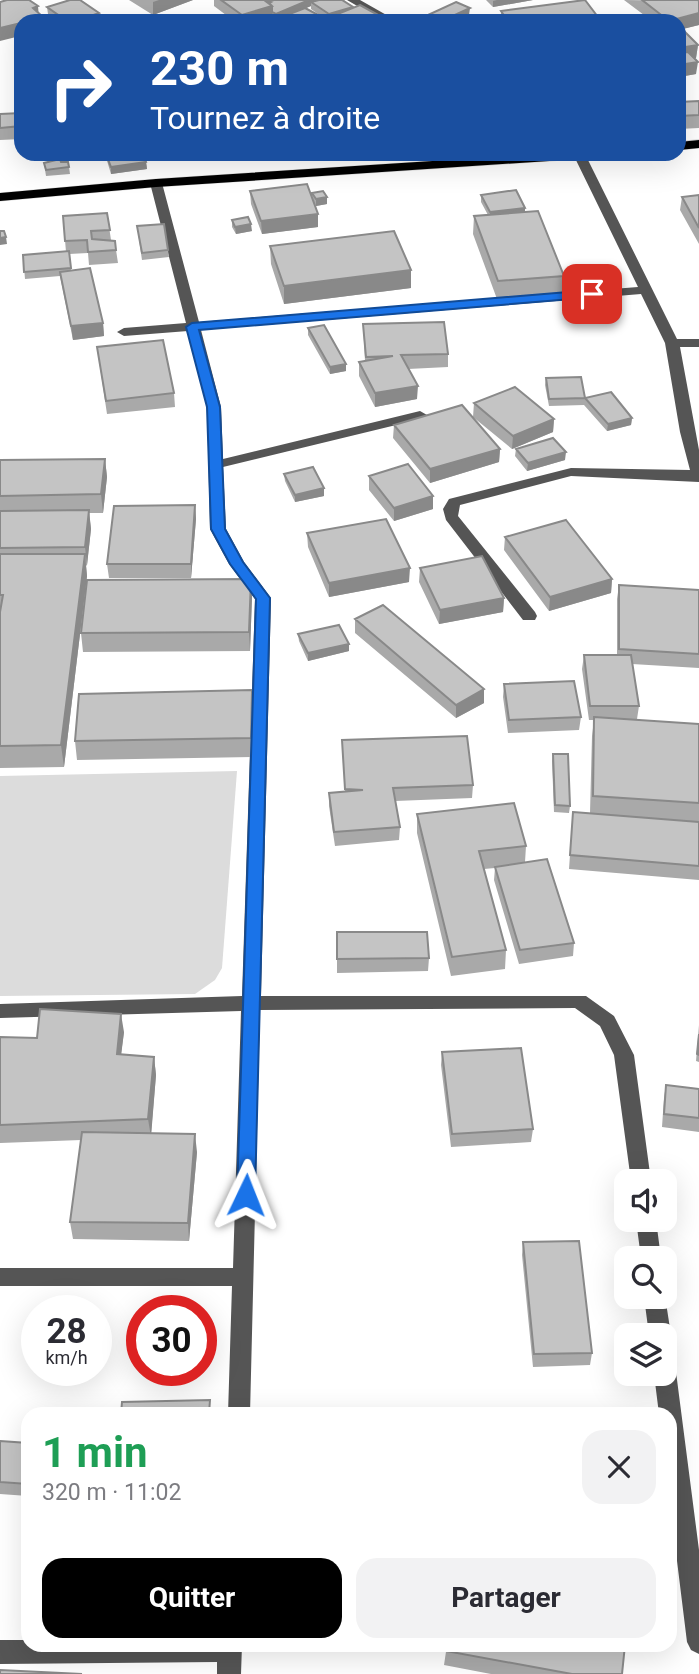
<!DOCTYPE html>
<html lang="fr">
<meta charset="utf-8">
<style>
body{margin:0;font-family:Roboto,sans-serif;background:#f2f2f3;color:#2b2b33;height:100vh;display:flex;flex-direction:column;font-size:26px;white-space:nowrap}
*{box-sizing:border-box;margin:0}
p{font-size:23px;color:#7c7c81}
.icon{flex:none;width:38px;height:38px;fill:none;stroke:currentColor;stroke-width:2;stroke-linecap:round;stroke-linejoin:round}
.map{position:relative;flex:1;overflow:hidden}
.panel{position:absolute;left:21px;top:1407px;width:656px;height:245px;display:flex;flex-direction:column;background:#fff;border-radius:21px;box-shadow:0 7px 28px #0002}
.panel>*{flex:none}
.hud{position:absolute;left:14px;top:14px;width:672px;height:147px;border-radius:21px;box-shadow:0 7px 28px #0002;background:#1a4fa0;color:#fff;overflow:hidden}
.buttons{position:absolute;left:614px;top:1169px;display:grid;gap:14px}
.buttons a{display:grid;place-items:center;width:63px;height:63px;border-radius:14px;background:#fff;box-shadow:0 7px 28px #0002;font-size:35px}
.speed{position:absolute;left:21px;top:1295px;display:flex;gap:14px;font-size:35px;font-weight:700;text-align:center}
.speed>*{display:grid;place-content:center;width:91px;height:91px;border-radius:50%;background:#fff;box-shadow:0 7px 28px #0002;line-height:1}
.speed small{font-size:18px;font-weight:400}
.speed .limit{border:10px solid #d22;background:#fff;color:#111}
.pin{position:absolute;display:grid;place-items:center;width:60px;height:60px;color:#fff;margin:-30px;border-radius:14px;box-shadow:0 4px 10px #0006}
.me{position:absolute;width:77px;margin:-38px;rotate:2deg;stroke-linejoin:round;filter:drop-shadow(0 0 5px #0008)}
.turn{display:flex;align-items:center;gap:24px;height:147px;padding:0 21px;font-size:32px}
.turn .icon{width:91px;height:91px;stroke-width:2.5}
.turn b{display:block;font-size:49px;line-height:60px}
.round{display:grid;place-items:center;flex:none;width:74px;height:74px;border-radius:21px;background:#f2f2f3}
.head{display:flex;align-items:center;justify-content:space-between;height:119px;padding:0 21px}
h1{font-size:42px;font-weight:700;line-height:52px;color:#1e9e55}
.primary-button{display:flex;gap:14px;margin-top:auto;padding:14px 21px}
.primary-button a{flex:1;height:80px;border-radius:21px;background:#000;color:#fff;font-size:28px;font-weight:700;line-height:80px;text-align:center}
.primary-button a+a{background:#f2f2f3;color:#2b2b33}
.map>svg:first-child{display:block}
.green{fill:#dcdcdc}
.lines{fill:none;stroke-linecap:round;stroke-linejoin:round}
.major-casing{stroke:#dbdbdb;stroke-width:1}
.minor{fill:#555;fill-rule:evenodd}
.major{fill:#000;fill-rule:evenodd}
.wall{fill:#a9a9a9;fill-rule:evenodd}
.shaded-wall{fill:#898989}
.building{fill:#c4c4c4;stroke:#898989;stroke-width:2}
.route{fill:#1a73e8;stroke:#114b97;stroke-width:2}
</style>
<div class="map">
<svg width="699" height="1674" viewBox="0 0 699 1674">
<rect width="100%" height="100%" fill="#fff"/>
<path class="green" d="M237 771 222 968 215 980 195 994 0 996V776Z"/>
<g class="lines">
<defs>
<path id="major" d="M699 140V148L679 150V142Z
M540 154H601L595 158 156 187 0 201V193L156 179Z"/>
</defs>
<use href="#major" class="major-casing"/>
<path class="minor" d="M347 0H360L397 21H383Z
M573 154H585L677 339H699V347H680L699 450V482L571 476 460 505 458 516 535 612 537 616 535 620H523L446 520 443 509 449 499 571 468 690 470 680 432 665 343 641 294 201 330 221 407 223 459 420 411 427 415 425 418 223 467 226 529 244 562 271 598 261 996H586L614 1016 634 1055 651 1181H631L614 1055 600 1026 575 1008 260 1010 250 1414H228L232 1286H0V1268H233L241 1011 0 1018V1004L242 996 255 599 229 564 210 529 207 407 188 331 124 336 117 332 124 328 186 323 150 183 156 179 162 183 199 322 638 287Z
M636 1220H656L661 1258H641Z
M665 1296 671 1335 665 1343V1335H649L644 1297Z
M665 1362 673 1365 676 1372 699 1550V1654L691 1650 687 1642 670 1504V1414H659L654 1374H665Z
M0 1640H28V1645H242L241 1674H217V1662L0 1664Z"/>
<use href="#major" class="major"/>
</g>
<path class="wall" d="M129 0H193L153 15Z
M214 0H264L268 2 267 1 269 0H344L353 7 389 21H279V19L276 21 273 18 263 21H234L214 6ZM311 6V9L324 18 306 8Z
M486 0H533L493 7Z
M624 0 699 1V25L682 29 698 45 696 58H694L696 74 679 77V21H652Z
M47 7 100 20 97 21H57H58L48 14Z
M501 11 601 21H501Z
M699 101V128L679 129V102Z
M21 113V139L0 140V114Z
M105 154H143L146 162 147 169 111 174Z
M61 162 69 167 70 174 46 176 44 163Z
M250 191 312 199V193L327 204 316 206 313 202 318 214V227L262 234 251 204Z
M481 195 525 208V212L564 276 563 294 497 299 473 234 474 216 488 215 481 202Z
M699 195V244L680 210 682 197Z
M107 213 111 240 116 250 118 263 89 265 88 253 69 254 71 270 103 323 104 336 73 340 60 276 25 279 23 255 66 252 63 216Z
M232 220 252 231 236 234 232 227Z
M137 226 168 250 169 257 142 260Z
M270 246 411 288 284 304 271 264Z
M363 324 448 354V367L408 369 417 399 375 407 359 376V362L365 361Z
M308 328 346 364V371L330 374 308 335Z
M97 347 174 393 175 407 107 414Z
M546 378 585 398 584 405 549 406 545 385Z
M585 398 632 418 631 425 607 431 584 405Z
M474 403 554 419 553 432 512 449 473 417Z
M394 425 500 449 499 462 430 483 393 438Z
M516 449 565 460 527 471 515 456Z
M105 459 107 477 103 513H89L91 529 87 565 86 566 87 576 64 767 0 768V460Z
M284 474 324 488V496L295 502 285 481Z
M369 476 433 509 394 521 369 490Z
M195 505 196 519 191 578H109L107 564Z
M307 533 409 582 329 597 308 547Z
M505 537 612 579 611 593 549 611 504 550Z
M420 568 504 598 503 612 439 624 419 582Z
M619 585 699 590V668L632 664 639 706 637 719H628L699 724V880L569 869 573 812 590 813 592 736 594 720H589L582 669 584 655H617V599Z
M252 597 250 651 83 652 81 633Z
M355 619 484 689V703L456 718 355 633Z
M298 634 349 651 308 661 299 641Z
M504 684 581 717 579 730 508 733 503 697Z
M252 690V757L77 760 75 741Z
M342 740 473 785 472 798 395 801 400 827 399 840 335 846 329 806V793L345 791Z
M553 754 570 806 569 813 554 812 552 761Z
M417 814 526 846 525 862 574 943 573 956 519 964 494 880 495 868 484 869 506 950 505 969 451 976 417 833Z
M337 932 429 958 428 971 337 973Z
M699 1025V1062L696 1061Z
M124 1032 121 1054 154 1057 156 1075 151 1133 197 1152 189 1241 73 1239 70 1222 81 1140 0 1143V1037L37 1038Z
M442 1052 533 1129 531 1142 451 1147 441 1065Z
M666 1085 699 1089V1132L662 1127 664 1098Z
M523 1242 592 1353 590 1365 533 1367 522 1255Z
M0 1441 28 1443V1496L0 1494Z
M447 1645 622 1674H491L444 1665Z"/>
<path class="shaded-wall" d="M159 0H193L153 15V2Z
M309 0H319L311 2V6L276 21V14Z
M497 0H533L493 7V1Z
M38 6 39 18 43 17 44 21H27L33 8Z
M272 6 273 18 263 21H242V15Z
M353 7 329 21V14Z
M470 8 469 15 456 21H442Z
M99 13 100 20 97 21H77Z
M699 13V25L679 30V21H669Z
M21 23V32L19 30 20 36 0 41V28Z
M698 45 696 58 679 61V48Z
M698 62 696 74 679 77V65Z
M146 162 147 169 111 174V167Z
M327 197V204L316 206V199Z
M525 208V215L490 219V212Z
M318 214V227L262 234 261 221Z
M251 224 252 231 236 234 235 227Z
M6 237 7 244 0 245V238Z
M411 270V288L284 304V286Z
M103 323 104 336 73 340 71 326Z
M346 364V371L330 374V367Z
M418 386 417 399 375 407V393Z
M632 418 631 425 607 431 608 424Z
M554 419 553 432 512 449 513 436Z
M500 449 499 462 430 483V469Z
M566 452 565 460 527 471 528 463Z
M105 459 107 477 103 513 101 494Z
M324 488V496L295 502V495Z
M433 496V509L394 521V508Z
M195 505 196 519 191 578V564Z
M89 510 91 529 87 565 85 547Z
M85 554 87 576 64 767 61 745Z
M410 568 409 582 329 597V583Z
M251 579 252 597 250 651 249 632Z
M612 579 611 593 549 611 550 597Z
M504 598 503 612 439 624 440 610Z
M349 644V651L308 661V653Z
M484 689V703L456 718V705Z
M252 690 253 709 252 757 251 738Z
M121 1014 124 1032 119 1072 117 1054Z
M154 1057 156 1075 151 1137 148 1119Z
M195 1134 197 1152 189 1241 188 1223Z"/>
<path class="building" d="M7 0H29L38 6 33 8 43 17 27 21H21V23L0 28V2Z
M70 0H80L99 13 77 21H67L47 7Z
M221 0H264L272 6 242 15Z
M269 0H309L276 14 272 12V6L269 3 271 2 267 1Z
M319 0H342L353 7 329 14 311 2Z
M585 0 601 21H508L501 11Z
M642 0H698L699 1V13L669 21Z
M456 2 470 8 442 21H415Z
M360 5 389 21H320Z
M305 8 326 19 320 21H285L279 18Z
M679 26 698 45 679 48Z
M688 52 698 62 679 65V53Z
M699 101V115L679 116V102Z
M21 113V126L0 128V114Z
M106 154H143L146 162 111 167Z
M60 159 61 162H68L69 167 46 170 44 163Z
M307 184 318 214 261 221 250 191Z
M516 190 525 208 490 212 481 195Z
M323 191 327 197 316 199 312 193Z
M699 195V228L682 197Z
M538 211 564 276 498 281 474 216Z
M107 213 110 230 91 231 92 239 115 241 116 250 88 252 87 240 65 241 63 216Z
M248 217 251 224 235 227 232 220Z
M164 224 168 250 142 253 137 226Z
M0 231H4L6 237 0 238Z
M394 231 411 270 284 286 270 246Z
M69 251 71 268 24 272 23 255Z
M90 268 103 323 71 326 60 272Z
M444 322 448 354 401 355 418 386 375 393 359 362 393 356 366 357 363 324Z
M324 325 346 364 330 367 308 328Z
M163 340 174 393 106 401 97 347Z
M581 377 585 398 549 399 546 378Z
M515 387 554 419 513 436 474 403Z
M611 392 632 418 608 424 585 398Z
M462 405 500 449 430 469 394 425Z
M553 438 566 452 528 463 516 449Z
M105 459 101 494 0 496V460Z
M408 464 433 496 394 508 369 476Z
M313 467 324 488 295 495 284 474Z
M195 505 191 564H107L114 506Z
M89 510 85 547 0 548V511Z
M386 519 410 568 329 583 307 533Z
M566 520 612 579 550 597 505 537Z
M0 554H85L61 745 0 746V612L3 595H0Z
M482 556 504 598 440 610 420 568Z
M251 579 249 632 81 633 87 580Z
M619 585 699 590V654L619 649Z
M383 605 484 689 456 705 355 619Z
M339 625 349 644 308 653 298 634Z
M584 655H631L639 706H590Z
M574 681 581 717 509 720 504 684Z
M252 690 251 738 75 741 79 694Z
M594 717 699 724V803L593 796Z
M467 736 473 785 393 788 400 827 334 832 329 793 363 790 345 789 342 740Z
M553 754H568L570 806 555 805Z
M514 803 526 846 479 851 506 950 452 957 417 814Z
M573 812 699 822V866L570 855Z
M547 859 574 943 520 950 495 867Z
M337 932H427L429 958 337 959Z
M40 1009 121 1014 117 1054 154 1057 148 1119 0 1125V1037L37 1038Z
M699 1034V1055L697 1054Z
M521 1048 533 1129 452 1134 442 1052Z
M666 1085 699 1089V1118L664 1114Z
M82 1132 195 1134 188 1223 70 1222Z
M579 1241 592 1353 534 1354 523 1242Z
M210 1400 209 1414H121L122 1402Z
M0 1441 28 1443V1484L0 1482Z
M447 1645H625L622 1674H572L446 1651Z
M0 1670 82 1674H0Z"/>
<path class="route" d="M592 290 598 294 596 297 199 330 220 407 225 529 243 562 270 598 255 1195 253 1200H240L237 1195 256 599 230 564 211 529 207 407 186 327 192 323Z"/>
</svg>
<div class="buttons">
<a><svg class="icon" aria-label="sound" viewBox="0 0 24 24"><path d="M4 9h4l5-4v14l-5-4H4zM17 9q2 3 0 6"/></svg></a>
<a><svg class="icon" aria-label="search" viewBox="0 0 24 24"><circle cx="10" cy="10" r="6"/><path d="M15 15l6 6"/></svg></a>
<a><svg class="icon" aria-label="layers" viewBox="0 0 24 24"><path d="M12 4l9 5-9 5-9-5zM3 14l9 5 9-5"/></svg></a>
</div>
<div class="speed"><div>28<small>km/h</small></div><div class="limit">30</div></div>
<div class="pin" style="left:592px;top:294px;background:#d93025"><svg class="icon" aria-label="arrive" viewBox="0 0 24 24"><path d="M6 21V4h12l-3 4 3 4H6"/></svg></div>
<svg class="me" style="left:246px;top:1195px" viewBox="-20 -20 40 40"><path d="M0-17L14 15 0 8-14 15z" fill="#1a73e8" stroke="#fff" stroke-width="4"/></svg>
<div class="hud">
<div class="turn"><svg class="icon" aria-label="right" viewBox="0 0 24 24"><path d="M7 20v-9h11M14 6l5 5-5 5"/></svg><div><b>230 m</b>Tournez à droite</div></div>
</div>
<section class="panel">
<div class="head"><div><h1>1 min</h1><p>320 m · 11:02</p></div><a class="round"><svg class="icon" aria-label="close" viewBox="0 0 24 24"><path d="M6 6l12 12M18 6L6 18"/></svg></a></div>
<div class="primary-button"><a>Quitter</a><a>Partager</a></div>
</section>
</div>
